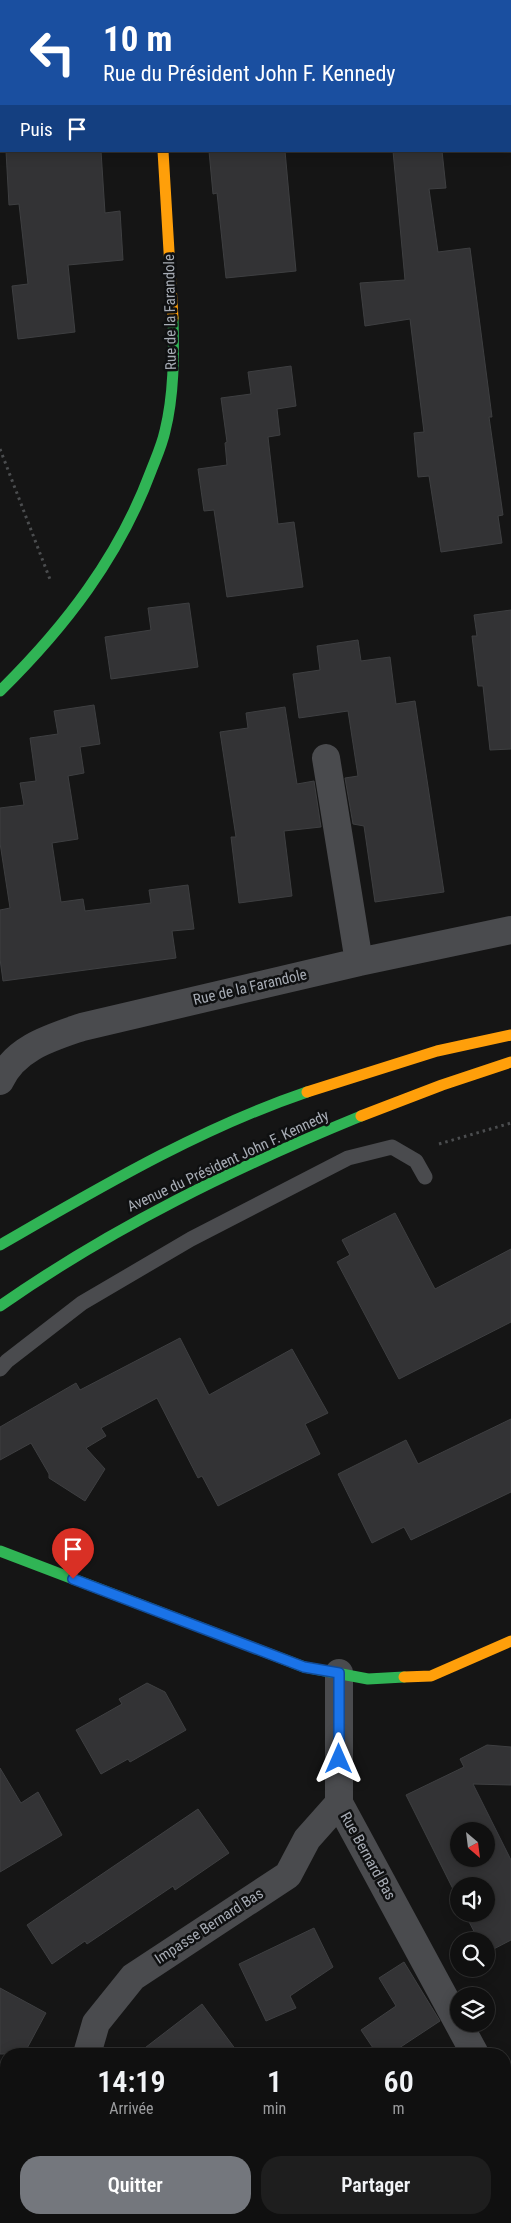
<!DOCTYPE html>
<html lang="fr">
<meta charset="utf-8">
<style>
body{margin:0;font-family:"Roboto Condensed",sans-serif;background:#1e1e1e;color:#f1f3f6;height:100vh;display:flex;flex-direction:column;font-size:19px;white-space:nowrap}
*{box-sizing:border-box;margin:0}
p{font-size:16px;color:#9c9d9f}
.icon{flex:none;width:28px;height:28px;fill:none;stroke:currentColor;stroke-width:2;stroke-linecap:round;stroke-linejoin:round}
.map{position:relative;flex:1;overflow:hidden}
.drawer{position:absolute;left:0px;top:2048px;width:511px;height:176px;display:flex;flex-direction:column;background:#101010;border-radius:20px 20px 0 0;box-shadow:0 2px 12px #0003,0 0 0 1px #303030}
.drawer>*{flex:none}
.top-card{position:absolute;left:0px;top:0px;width:511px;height:152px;box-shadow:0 2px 12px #0003,0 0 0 1px #303030;background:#1a4fa0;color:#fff;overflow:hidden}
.needle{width:32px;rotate:152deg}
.tools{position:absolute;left:450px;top:1822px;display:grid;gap:10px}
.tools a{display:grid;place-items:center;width:45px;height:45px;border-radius:50%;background:#101010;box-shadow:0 2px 12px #0003,0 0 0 1px #303030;font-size:25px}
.pin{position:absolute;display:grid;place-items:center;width:42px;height:42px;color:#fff;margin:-51px -21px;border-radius:50% 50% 50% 0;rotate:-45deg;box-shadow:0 0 5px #0007}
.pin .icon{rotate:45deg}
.me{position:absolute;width:55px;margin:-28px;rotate:0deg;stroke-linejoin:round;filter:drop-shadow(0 0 4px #0008)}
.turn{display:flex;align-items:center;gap:18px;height:105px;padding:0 20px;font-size:22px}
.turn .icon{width:65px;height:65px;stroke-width:2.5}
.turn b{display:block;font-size:35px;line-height:42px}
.then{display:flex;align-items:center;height:48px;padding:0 20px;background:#0003;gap:10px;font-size:19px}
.eta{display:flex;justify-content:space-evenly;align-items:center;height:85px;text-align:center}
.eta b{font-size:30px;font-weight:600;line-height:35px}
.primary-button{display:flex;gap:10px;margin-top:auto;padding:10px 20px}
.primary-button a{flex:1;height:58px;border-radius:20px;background:#74777d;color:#fff;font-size:20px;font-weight:600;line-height:58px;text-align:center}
.primary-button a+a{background:#1e1e1e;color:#f1f3f6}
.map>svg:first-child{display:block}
.building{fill:#333335;stroke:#3e3f41;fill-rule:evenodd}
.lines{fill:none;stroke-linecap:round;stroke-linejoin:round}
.path{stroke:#4b4d4f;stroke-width:3;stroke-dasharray:2.5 4;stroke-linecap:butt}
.lane{stroke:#4a4b4e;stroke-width:15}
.street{stroke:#4a4b4e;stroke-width:28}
.fast{stroke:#30b455;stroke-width:11}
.slow{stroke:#ff9f0a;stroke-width:11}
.route-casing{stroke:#114b97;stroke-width:12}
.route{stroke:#1a73e8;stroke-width:9}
.labels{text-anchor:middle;stroke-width:5;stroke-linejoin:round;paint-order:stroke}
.street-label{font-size:15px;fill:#a7acb5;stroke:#0f1011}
</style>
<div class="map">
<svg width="511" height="2223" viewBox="0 0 511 2223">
<rect width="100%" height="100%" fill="#151515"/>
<path class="building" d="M6 151H101L105 213 120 211 123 260 68 265 75 332 18 339 12 286 28 284 19 204 9 205Z
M209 151H285L296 271 226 278 217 193 213 194Z
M393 151H442L446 188 429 189 438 252 470 248 492 417H489L503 515 498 516 502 543 441 552 429 476 418 477 414 433 424 432 410 319 365 326 360 283 405 280Z
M291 366 296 406 277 409 280 435 268 437 278 524 294 522 303 587 227 597 214 510 204 511 198 469 227 465 225 443 227 442 221 398 251 394 248 372Z
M189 603 198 667 111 679 105 637 151 630 148 608Z
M511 610V749L490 750 483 686H478L472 636H477L474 615Z
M358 640 361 661 390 657 396 704 415 701 444 892 375 902 364 826 353 824 345 778 358 776 348 711 299 718 293 674 320 670 317 646Z
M94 705 100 744 80 747 84 773 68 776 78 839 52 843 61 902 83 899 85 911 151 903 149 890 188 885 194 929 172 931 176 958 3 981 0 959V910L10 908 0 843V808L24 805 20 783 36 781 30 738 58 734 54 711Z
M285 707 297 784 314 781 321 827 284 831 292 896 239 903 231 837H236L220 732 248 728 246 713Z
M395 1213 435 1289 511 1249V1322L399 1379 337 1262 350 1255 342 1240Z
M180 1338 209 1395 292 1349 328 1413 305 1424 320 1454 218 1506 202 1476 198 1478 157 1398 101 1428 106 1436 86 1448 105 1469 85 1501 49 1478V1474L31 1443 0 1460V1427L76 1383 80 1390Z
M511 1419V1492L411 1540 404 1527 372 1543 338 1474 406 1440 418 1464Z
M147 1683 165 1692 186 1730 130 1762 128 1759 101 1774 76 1730 122 1704 119 1699Z
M487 1745 511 1747V1785L473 1784 511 1860V1940L486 1953V1941H479L465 1914H486V1886H459V1901L406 1795 464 1767 460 1759ZM459 1831H486V1859H459Z
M0 1768 21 1803 38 1792 62 1835 0 1872Z
M198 1809 229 1853 175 1890 173 1886 87 1944 85 1941 52 1964 27 1925Z
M314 1928 333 1967 290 1996 296 2008 266 2021 239 1964Z
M404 1962 440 2021 390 2054H377L361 2030 396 2006 379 1978Z
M0 1988 46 2013 24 2054H0Z
M202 2004 239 2054H137Z"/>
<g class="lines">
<path class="path" d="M0 449 51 582
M439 1144 511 1123"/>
<path class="lane" d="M0 1369 7 1361 82 1303 191 1239 348 1158 392 1147 416 1161 425 1177"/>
<path class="street" d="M154 0V1
M326 758 359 962
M0 1081C15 1048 50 1038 82 1027L359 962 511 930
M339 1673V1803L475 2054
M87 2054 96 2023 133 1977 288 1875 307 1839 339 1803
M505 2082 511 2087
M61 2223 62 2218"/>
<path class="fast" d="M0 691C65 627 119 557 151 471 156 458 162 445 165 431 174 395 174 355 173 318
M0 1245C99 1188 198 1129 307 1092
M0 1306C113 1227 234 1168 361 1116
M0 1551 304 1667 368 1679 404 1677"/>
<path class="slow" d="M163 151 173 318
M307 1092 437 1051 511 1035
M361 1116 442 1085 511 1062
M404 1677 431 1676 511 1641"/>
</g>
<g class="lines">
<defs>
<path id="route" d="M73 1579 304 1667 339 1673V1759"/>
</defs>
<use href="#route" class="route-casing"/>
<use href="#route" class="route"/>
</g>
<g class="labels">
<g class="street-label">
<text transform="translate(170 312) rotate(-91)" y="5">Rue de la Farandole</text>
<text transform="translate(250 987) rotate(-13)" y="5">Rue de la Farandole</text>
<text transform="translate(228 1161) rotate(-25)" y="5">Avenue du Président John F. Kennedy</text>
<text transform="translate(368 1856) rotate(61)" y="5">Rue Bernard Bas</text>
<text transform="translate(209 1926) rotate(-33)" y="5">Impasse Bernard Bas</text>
</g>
</g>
</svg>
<div class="tools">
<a><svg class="needle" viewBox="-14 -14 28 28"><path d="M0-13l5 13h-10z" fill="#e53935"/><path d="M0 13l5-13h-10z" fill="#9c9d9f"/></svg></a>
<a><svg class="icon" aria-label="sound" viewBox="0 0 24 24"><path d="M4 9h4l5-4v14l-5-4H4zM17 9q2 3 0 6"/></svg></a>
<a><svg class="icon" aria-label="search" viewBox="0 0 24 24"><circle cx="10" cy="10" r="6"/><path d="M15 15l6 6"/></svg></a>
<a><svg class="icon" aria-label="layers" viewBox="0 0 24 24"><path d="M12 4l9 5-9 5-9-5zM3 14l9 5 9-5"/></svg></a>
</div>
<div class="pin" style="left:73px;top:1579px;background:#d93025"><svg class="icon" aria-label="arrive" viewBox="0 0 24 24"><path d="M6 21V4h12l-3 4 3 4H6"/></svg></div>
<svg class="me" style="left:339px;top:1759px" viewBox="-20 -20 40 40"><path d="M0-17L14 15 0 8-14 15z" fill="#1a73e8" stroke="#fff" stroke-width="4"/></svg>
<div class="top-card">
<div class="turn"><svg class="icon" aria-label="left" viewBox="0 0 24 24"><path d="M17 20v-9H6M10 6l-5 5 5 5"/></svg><div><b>10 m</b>Rue du Président John F. Kennedy</div></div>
<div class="then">Puis<svg class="icon" aria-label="arrive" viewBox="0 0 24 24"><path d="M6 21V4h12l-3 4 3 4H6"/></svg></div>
</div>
<section class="drawer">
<div class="eta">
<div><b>14:19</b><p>Arrivée</p></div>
<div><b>1</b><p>min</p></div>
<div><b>60</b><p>m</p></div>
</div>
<div class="primary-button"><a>Quitter</a><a>Partager</a></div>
</section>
</div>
